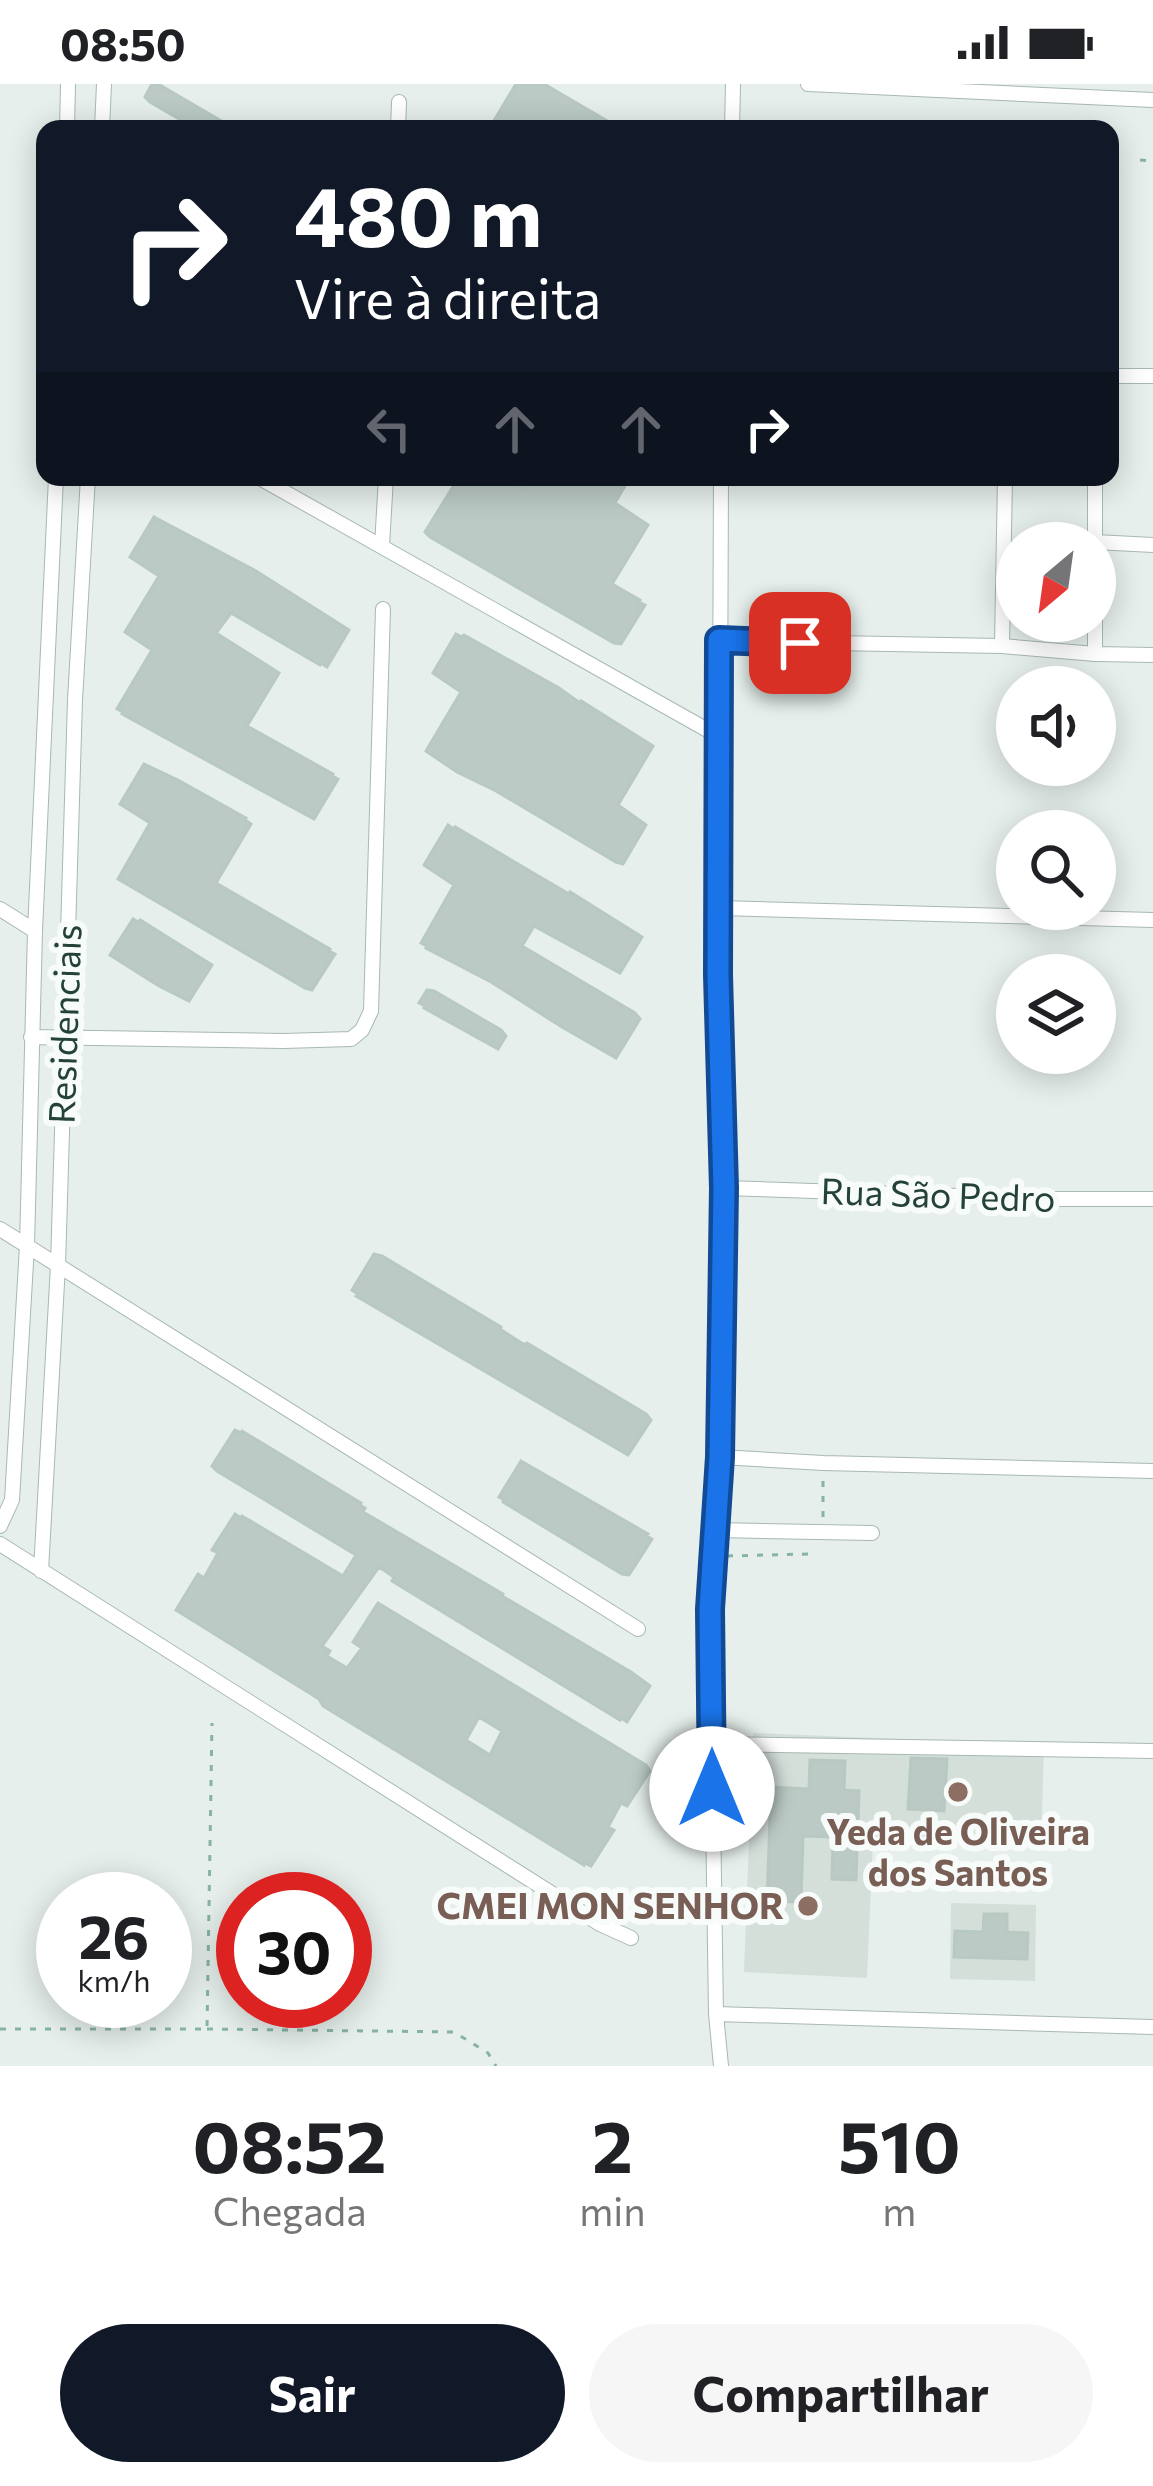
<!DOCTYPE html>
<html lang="pt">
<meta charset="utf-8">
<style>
body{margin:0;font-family:Commissioner,sans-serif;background:#f6f6f6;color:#202124;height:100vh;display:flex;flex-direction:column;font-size:45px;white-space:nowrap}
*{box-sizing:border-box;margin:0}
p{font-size:39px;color:#757577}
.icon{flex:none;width:66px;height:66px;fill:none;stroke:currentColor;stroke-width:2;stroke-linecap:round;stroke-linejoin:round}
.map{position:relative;height:1982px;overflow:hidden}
.panel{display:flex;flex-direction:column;background:#fff;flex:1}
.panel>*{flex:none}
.guide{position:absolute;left:36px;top:36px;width:1083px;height:366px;border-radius:24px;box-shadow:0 6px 30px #0003;background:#111827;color:#fff;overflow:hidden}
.needle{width:78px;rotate:209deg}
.fabs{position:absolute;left:996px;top:438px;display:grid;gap:24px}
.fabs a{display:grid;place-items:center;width:120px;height:120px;border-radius:50%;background:#fff;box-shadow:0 6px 30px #0003;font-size:60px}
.speed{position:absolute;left:36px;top:1788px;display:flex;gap:24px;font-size:60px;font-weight:700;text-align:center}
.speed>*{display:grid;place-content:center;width:156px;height:156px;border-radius:50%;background:#fff;box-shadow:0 6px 30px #0003;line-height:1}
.speed small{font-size:30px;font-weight:400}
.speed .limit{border:18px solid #d22;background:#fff;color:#111}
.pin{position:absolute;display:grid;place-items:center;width:102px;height:102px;color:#fff;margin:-51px;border-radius:24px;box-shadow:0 6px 18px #0006}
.me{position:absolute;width:132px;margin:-66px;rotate:0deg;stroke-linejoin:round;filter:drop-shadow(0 0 9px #0008)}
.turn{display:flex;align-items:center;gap:42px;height:252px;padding:0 60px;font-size:54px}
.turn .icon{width:156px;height:156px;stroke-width:2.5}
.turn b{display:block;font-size:84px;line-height:102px}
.lanes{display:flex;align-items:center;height:114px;padding:0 60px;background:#0003;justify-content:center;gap:60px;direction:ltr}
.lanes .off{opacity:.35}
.eta{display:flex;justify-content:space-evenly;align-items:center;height:204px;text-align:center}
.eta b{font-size:72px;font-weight:700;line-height:84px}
.button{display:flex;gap:24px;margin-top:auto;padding:24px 60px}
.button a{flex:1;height:138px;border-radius:72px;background:#111827;color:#fff;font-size:48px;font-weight:700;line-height:138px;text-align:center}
.button a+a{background:#f6f6f6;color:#202124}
.status{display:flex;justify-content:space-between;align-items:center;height:84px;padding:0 60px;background:#fff;direction:ltr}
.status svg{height:33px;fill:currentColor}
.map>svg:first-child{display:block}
.built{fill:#d4dfda}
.building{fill:#bbcac4;stroke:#b8c9c2;stroke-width:3;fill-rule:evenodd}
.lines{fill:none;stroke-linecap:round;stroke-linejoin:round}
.street-casing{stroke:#a8b8b2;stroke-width:16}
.path{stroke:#86b3a5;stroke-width:3;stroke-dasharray:6 9;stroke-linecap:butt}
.street{stroke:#fff;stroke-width:14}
.route-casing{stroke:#114b97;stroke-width:30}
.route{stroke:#1a73e8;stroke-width:21}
.education-dot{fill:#8d6e63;stroke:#f7fbf9;stroke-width:4.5}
.labels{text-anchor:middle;stroke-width:12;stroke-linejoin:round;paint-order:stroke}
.street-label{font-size:36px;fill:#24423a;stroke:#f7fbf9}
.education-label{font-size:36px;font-weight:bold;fill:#785e54;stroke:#f7fbf9}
</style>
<div class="status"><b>08:50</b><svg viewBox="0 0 49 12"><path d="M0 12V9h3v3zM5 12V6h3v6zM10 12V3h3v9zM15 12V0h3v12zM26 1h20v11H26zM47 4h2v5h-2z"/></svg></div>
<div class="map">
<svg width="1153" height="1982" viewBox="0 0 1153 1982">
<rect width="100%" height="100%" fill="#e6efeb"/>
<path class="built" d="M753 1649 1044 1661 1041 1762 873 1756 867 1894 744 1888Z
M951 1819 1036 1821 1035 1897 950 1895Z"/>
<path class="building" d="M152 0H158L235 45H200L192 40 191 42 150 18 145 13Z
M516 0H544L621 45H526L519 41 516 45H489Z
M459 393H505L521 403 528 393H630L615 419 648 441 612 500 640 516 639 518 645 521 621 560 614 559 430 453 425 448Z
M154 433 256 487 349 546 327 583 321 579 320 581 231 529 216 549 279 589 247 642 333 690 332 692 338 695 314 735 122 630 123 628 117 625 152 566 125 548 159 492 130 473Z
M456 550 462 553 464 551 559 604 580 619 581 617 653 662 618 721 646 741 623 780 616 778 496 707 457 688 426 667 461 608 433 589Z
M144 680 178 696 246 734 245 736 251 740 216 799 330 865 329 867 335 870 312 906 305 904 118 795 150 739 120 720Z
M448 741 453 745 455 743 569 810 570 808 642 853 620 889 534 842 522 862 635 929 640 935 616 974 562 943 491 898 426 864 427 862 421 859 454 801 424 781Z
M133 835 138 838 140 836 212 881 189 917 159 902 110 871Z
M427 906 434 907 501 946 506 952 498 965 424 924 425 922 419 919Z
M374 1170 382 1172 501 1243 500 1245 520 1258 526 1261 527 1259 646 1330 651 1336 628 1371 356 1212 358 1210 352 1206Z
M235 1346 241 1349 242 1347 361 1419 360 1421 365 1424 363 1428 503 1510 502 1512 631 1588 650 1602 627 1638 621 1634 620 1636 392 1497 394 1493 379 1483 322 1562 330 1567 327 1572 347 1584 362 1564 353 1558 378 1519 646 1681 650 1687 627 1722 621 1719 608 1743 614 1746 591 1782 585 1779 584 1781 323 1622 319 1615 176 1526 198 1490 204 1494 218 1469 212 1466 235 1430 241 1434 242 1432 343 1492 356 1471 217 1387 212 1382ZM479 1633 502 1647 490 1671 466 1656Z
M521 1377 648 1450 646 1452 652 1455 629 1491 622 1490 503 1418 504 1416 499 1413Z
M911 1674 947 1675 944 1727 908 1725Z
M810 1676 845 1677 844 1706 859 1707 856 1796 832 1795 833 1753 803 1752 801 1818 767 1817 771 1703 809 1705Z
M984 1830H1007V1848L1028 1849 1027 1875 954 1873 955 1847 983 1848Z"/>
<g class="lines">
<defs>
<path id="street" d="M808 0 1153 16
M67 45 68 0
M102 45 104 0
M398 45 399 18
M732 45 733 0
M1110 292H1153
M258 393 718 652
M721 393 719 891 724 1104 720 1373 710 1525 716 1930 721 1982
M1095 458 1153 461
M1095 459V393
M382 462 386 393
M1095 519V570
M719 557 1002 562 1095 570 1153 571
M1002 562 1005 393
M719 824 1153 836
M0 825 35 847
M31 953 283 957 351 955 362 946 371 927 383 525
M724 1104 1047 1115H1153
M0 1145 638 1545
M720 1373 823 1379 1153 1387
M0 1442 12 1416 27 1162 35 847 56 393
M716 1446 872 1449
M0 1460 600 1840 631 1854
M41 1487 58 1181 75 616 88 393
M711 1660 1153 1667
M716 1930 1153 1943"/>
</defs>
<use href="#street" class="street-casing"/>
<path class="path" d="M1140 76 1153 77
M823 1433V1394
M727 1472 808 1470
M0 1945H207L212 1639
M207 1945 454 1948 488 1969 496 1982"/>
<use href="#street" class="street"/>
</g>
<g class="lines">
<defs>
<path id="route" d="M712 1705 710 1525 720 1373 724 1104 718 891 719 556 800 559"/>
</defs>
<use href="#route" class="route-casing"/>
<use href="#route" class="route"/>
</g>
<g class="education-dot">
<circle cx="958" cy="1708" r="12"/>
<circle cx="808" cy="1822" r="12"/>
</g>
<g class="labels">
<g class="street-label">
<text transform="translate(65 940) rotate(-88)" y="13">Residenciais</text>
<text transform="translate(938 1111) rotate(2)" y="13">Rua São Pedro</text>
</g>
<g class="education-label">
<text x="958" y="1761">Yeda de Oliveira<tspan x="958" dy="41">dos Santos</tspan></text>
<text x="784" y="1835" text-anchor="end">CMEI MON SENHOR</text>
</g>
</g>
</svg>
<div class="fabs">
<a><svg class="needle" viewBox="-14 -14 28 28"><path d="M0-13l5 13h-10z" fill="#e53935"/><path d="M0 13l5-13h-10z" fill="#757577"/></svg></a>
<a><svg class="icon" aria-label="sound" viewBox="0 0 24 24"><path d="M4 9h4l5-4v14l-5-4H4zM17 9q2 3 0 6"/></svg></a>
<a><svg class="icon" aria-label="search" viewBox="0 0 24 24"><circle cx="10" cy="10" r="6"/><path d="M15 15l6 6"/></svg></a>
<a><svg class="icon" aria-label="layers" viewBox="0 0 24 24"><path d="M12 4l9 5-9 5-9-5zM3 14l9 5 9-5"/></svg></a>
</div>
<div class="speed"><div>26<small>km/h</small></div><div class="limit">30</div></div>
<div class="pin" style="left:800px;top:559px;background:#d93025"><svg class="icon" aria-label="arrive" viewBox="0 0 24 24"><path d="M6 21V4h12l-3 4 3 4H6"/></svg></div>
<svg class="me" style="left:712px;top:1705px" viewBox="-20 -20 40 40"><circle r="19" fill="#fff"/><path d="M0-13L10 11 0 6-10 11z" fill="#1a73e8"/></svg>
<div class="guide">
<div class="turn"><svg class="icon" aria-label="right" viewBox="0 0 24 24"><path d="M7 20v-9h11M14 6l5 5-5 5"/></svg><div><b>480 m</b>Vire à direita</div></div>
<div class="lanes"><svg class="icon off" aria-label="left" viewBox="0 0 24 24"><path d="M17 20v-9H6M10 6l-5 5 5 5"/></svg><svg class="icon off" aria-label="ahead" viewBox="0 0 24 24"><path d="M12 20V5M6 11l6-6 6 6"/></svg><svg class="icon off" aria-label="ahead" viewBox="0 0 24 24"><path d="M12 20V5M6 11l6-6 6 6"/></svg><svg class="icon" aria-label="right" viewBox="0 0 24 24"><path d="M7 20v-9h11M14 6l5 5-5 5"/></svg></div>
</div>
</div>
<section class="panel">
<div class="eta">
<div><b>08:52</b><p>Chegada</p></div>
<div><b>2</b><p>min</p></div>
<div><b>510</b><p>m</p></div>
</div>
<div class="button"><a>Sair</a><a>Compartilhar</a></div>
</section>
